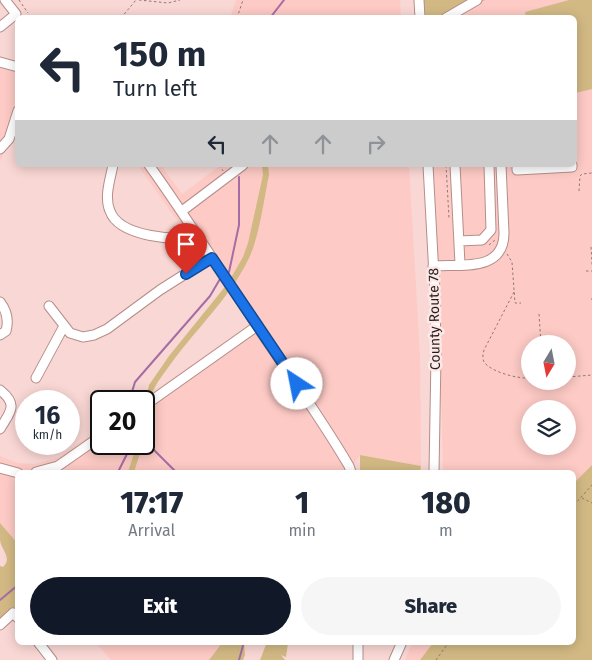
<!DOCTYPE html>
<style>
body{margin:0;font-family:"Fira Sans",sans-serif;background:#f6f6f7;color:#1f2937;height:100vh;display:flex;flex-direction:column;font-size:19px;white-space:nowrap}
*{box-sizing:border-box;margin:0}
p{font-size:16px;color:#747a83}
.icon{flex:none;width:28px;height:28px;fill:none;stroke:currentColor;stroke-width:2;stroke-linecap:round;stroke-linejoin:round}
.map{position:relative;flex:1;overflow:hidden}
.details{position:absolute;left:15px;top:470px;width:561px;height:175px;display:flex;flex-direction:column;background:#fff;border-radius:8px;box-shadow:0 2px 12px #0003}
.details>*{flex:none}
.top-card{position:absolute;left:15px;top:15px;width:562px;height:152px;border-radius:8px;box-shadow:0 2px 12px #0003;background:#fff;color:#1f2937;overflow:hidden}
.needle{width:32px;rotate:190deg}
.controls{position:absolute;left:521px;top:335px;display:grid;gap:10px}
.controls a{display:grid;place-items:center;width:55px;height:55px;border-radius:50%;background:#fff;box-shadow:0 2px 12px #0003;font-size:25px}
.speed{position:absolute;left:15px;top:390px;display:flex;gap:10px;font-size:25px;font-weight:700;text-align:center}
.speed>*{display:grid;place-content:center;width:65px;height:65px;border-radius:50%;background:#fff;box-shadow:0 2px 12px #0003;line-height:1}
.speed small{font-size:12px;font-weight:400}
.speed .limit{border:2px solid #111;border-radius:8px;background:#fff;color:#111}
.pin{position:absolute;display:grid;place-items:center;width:42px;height:42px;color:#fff;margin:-51px -21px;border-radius:50% 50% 50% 0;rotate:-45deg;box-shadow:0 0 5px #0007}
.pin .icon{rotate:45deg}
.me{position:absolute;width:55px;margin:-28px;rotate:326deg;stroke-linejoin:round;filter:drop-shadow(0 0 4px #0008)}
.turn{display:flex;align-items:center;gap:18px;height:105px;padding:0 15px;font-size:22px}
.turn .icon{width:65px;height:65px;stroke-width:2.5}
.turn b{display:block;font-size:35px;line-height:42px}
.lanes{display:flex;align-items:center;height:48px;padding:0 15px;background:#0003;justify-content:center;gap:25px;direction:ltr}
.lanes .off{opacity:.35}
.eta{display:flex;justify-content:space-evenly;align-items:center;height:85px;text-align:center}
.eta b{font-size:30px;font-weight:800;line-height:35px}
.cta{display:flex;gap:10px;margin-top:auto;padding:10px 15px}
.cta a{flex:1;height:58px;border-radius:30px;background:#111827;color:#fff;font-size:20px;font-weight:800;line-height:58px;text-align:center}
.cta a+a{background:#f6f6f7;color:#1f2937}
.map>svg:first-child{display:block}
.built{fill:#fdcac5;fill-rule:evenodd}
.green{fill:#d2b984}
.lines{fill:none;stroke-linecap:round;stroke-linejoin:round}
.stream{stroke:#a46da5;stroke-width:2}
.minor-casing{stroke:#b58e8a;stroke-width:11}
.path{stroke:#907876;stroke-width:1;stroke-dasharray:2.5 2.5;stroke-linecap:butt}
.minor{stroke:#fff;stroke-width:9}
.route-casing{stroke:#114b97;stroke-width:12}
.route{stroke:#1a73e8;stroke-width:9}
.labels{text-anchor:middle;stroke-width:5;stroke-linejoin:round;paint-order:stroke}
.street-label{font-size:14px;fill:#281a18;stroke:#fbe9e7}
</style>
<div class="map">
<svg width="592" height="660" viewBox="0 0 592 660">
<rect width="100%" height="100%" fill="#f9d7d4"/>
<path class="built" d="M236 0H400L401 17 230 18Z
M485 0H592V470L574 490V472H443L442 418 428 165H575V18L450 17ZM530 344H568V381H530ZM530 409H568V446H530Z
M0 57 6 60 18 70 17 127 0 161Z
M138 165H161L182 194 221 165H409L420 357 421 466 360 455 349 472H18L17 544 0 523V456L17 463 35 464 59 457 101 428V444H144V401H140L250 324Z
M96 643H222L209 660H111Z
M412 643H438L422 660H405Z"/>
<path class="green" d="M420 0H485L450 18 421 17Z
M569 0H592V89L575 93V18L526 17 525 12Z
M262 165H268L269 175C264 199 259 239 248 260 229 299 195 330 170 365 165 372 159 379 155 387 146 403 150 425 144 443V409L149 385 169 356 228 283 243 257 248 243 263 175Z
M137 444H143L134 472H128Z
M360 455 421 466 420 472H360Z
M592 465V660H420L433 643 574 642V483Z
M0 523 18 544 17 609 0 627V566L3 567C13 558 1 550 0 540 0 535 0 529 0 523Z
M267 642 288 643 286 657 281 655 285 660H260Z
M222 643H244L245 655 243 660H209Z"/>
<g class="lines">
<path class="stream" d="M270 18 284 0
M229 272 239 225V177
M133 401 131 395 135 382 210 296 220 279
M144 440 176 472
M118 472 132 444
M0 600 18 585
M239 660 244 642"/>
<defs>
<path id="minor" d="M419 0 420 18
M446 18 477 0
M0 27 16 14 5 0
M0 62 18 67
M0 149 9 139 18 111
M113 165C110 180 104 197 110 211 119 237 176 241 199 237
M149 165C187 218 221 272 257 326 288 373 321 418 349 466L351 472
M428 165 435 294 436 356 434 472
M455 165 460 264
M517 165V170L572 167V165
M182 211 243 165
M459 241 482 240 491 230 489 165
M433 266C462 264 504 272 504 233L501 165
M0 302C7 311 9 320 6 331L0 335
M49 306 70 333 83 337 94 335 107 329 160 290 212 257
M36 378 64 326
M0 390C19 405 10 412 0 429
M144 406 257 326
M0 468 18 473
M36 472 58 466 101 436
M0 625 13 613 18 618
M38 642 52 660
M358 660V642
M394 660 402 642"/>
</defs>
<use href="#minor" class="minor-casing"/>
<path class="path" d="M19 0 28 13
M139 0 168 3 180 0
M121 18 136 0
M237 18 243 0
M220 165 223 171
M446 165 449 218
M579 191 580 176 582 174 592 173
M489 245 495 240
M591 247 592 262
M507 254 512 262 515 303H521
M592 262V267
M586 271H592
M514 292 484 350C483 354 482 358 484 362 491 372 518 379 530 378
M591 299H592
M539 314 541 344
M568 377 592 375
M582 498 592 503
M574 505 592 485
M436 660 449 642"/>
<use href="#minor" class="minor"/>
</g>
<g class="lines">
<defs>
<path id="route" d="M186 274 212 258 297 384"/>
</defs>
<use href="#route" class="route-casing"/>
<use href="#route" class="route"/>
</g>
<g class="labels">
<g class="street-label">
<text transform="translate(434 319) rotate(-91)" y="5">County Route 78</text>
</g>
</g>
</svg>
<div class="controls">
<a><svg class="needle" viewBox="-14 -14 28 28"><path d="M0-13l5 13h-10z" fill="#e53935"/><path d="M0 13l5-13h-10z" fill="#747a83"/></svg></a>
<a><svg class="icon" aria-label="layers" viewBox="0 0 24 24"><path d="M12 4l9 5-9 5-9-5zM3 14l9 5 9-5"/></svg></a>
</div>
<div class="speed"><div>16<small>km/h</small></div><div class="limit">20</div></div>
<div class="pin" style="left:186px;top:274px;background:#d93025"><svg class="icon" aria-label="arrive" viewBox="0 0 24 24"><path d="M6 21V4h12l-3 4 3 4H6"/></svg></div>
<svg class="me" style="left:297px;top:384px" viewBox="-20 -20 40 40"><circle r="19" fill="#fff"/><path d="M0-13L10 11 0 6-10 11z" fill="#1a73e8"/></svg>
<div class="top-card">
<div class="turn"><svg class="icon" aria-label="left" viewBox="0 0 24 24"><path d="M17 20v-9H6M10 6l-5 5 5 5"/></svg><div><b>150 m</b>Turn left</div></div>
<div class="lanes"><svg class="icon" aria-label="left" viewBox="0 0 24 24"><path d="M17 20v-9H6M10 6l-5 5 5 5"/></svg><svg class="icon off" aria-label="ahead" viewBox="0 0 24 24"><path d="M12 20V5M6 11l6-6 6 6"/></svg><svg class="icon off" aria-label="ahead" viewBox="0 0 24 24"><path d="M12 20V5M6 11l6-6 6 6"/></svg><svg class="icon off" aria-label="right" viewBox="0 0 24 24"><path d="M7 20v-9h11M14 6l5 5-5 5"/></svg></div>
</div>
<section class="details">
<div class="eta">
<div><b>17:17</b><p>Arrival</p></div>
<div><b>1</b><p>min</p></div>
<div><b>180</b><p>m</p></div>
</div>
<div class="cta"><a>Exit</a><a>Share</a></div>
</section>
</div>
